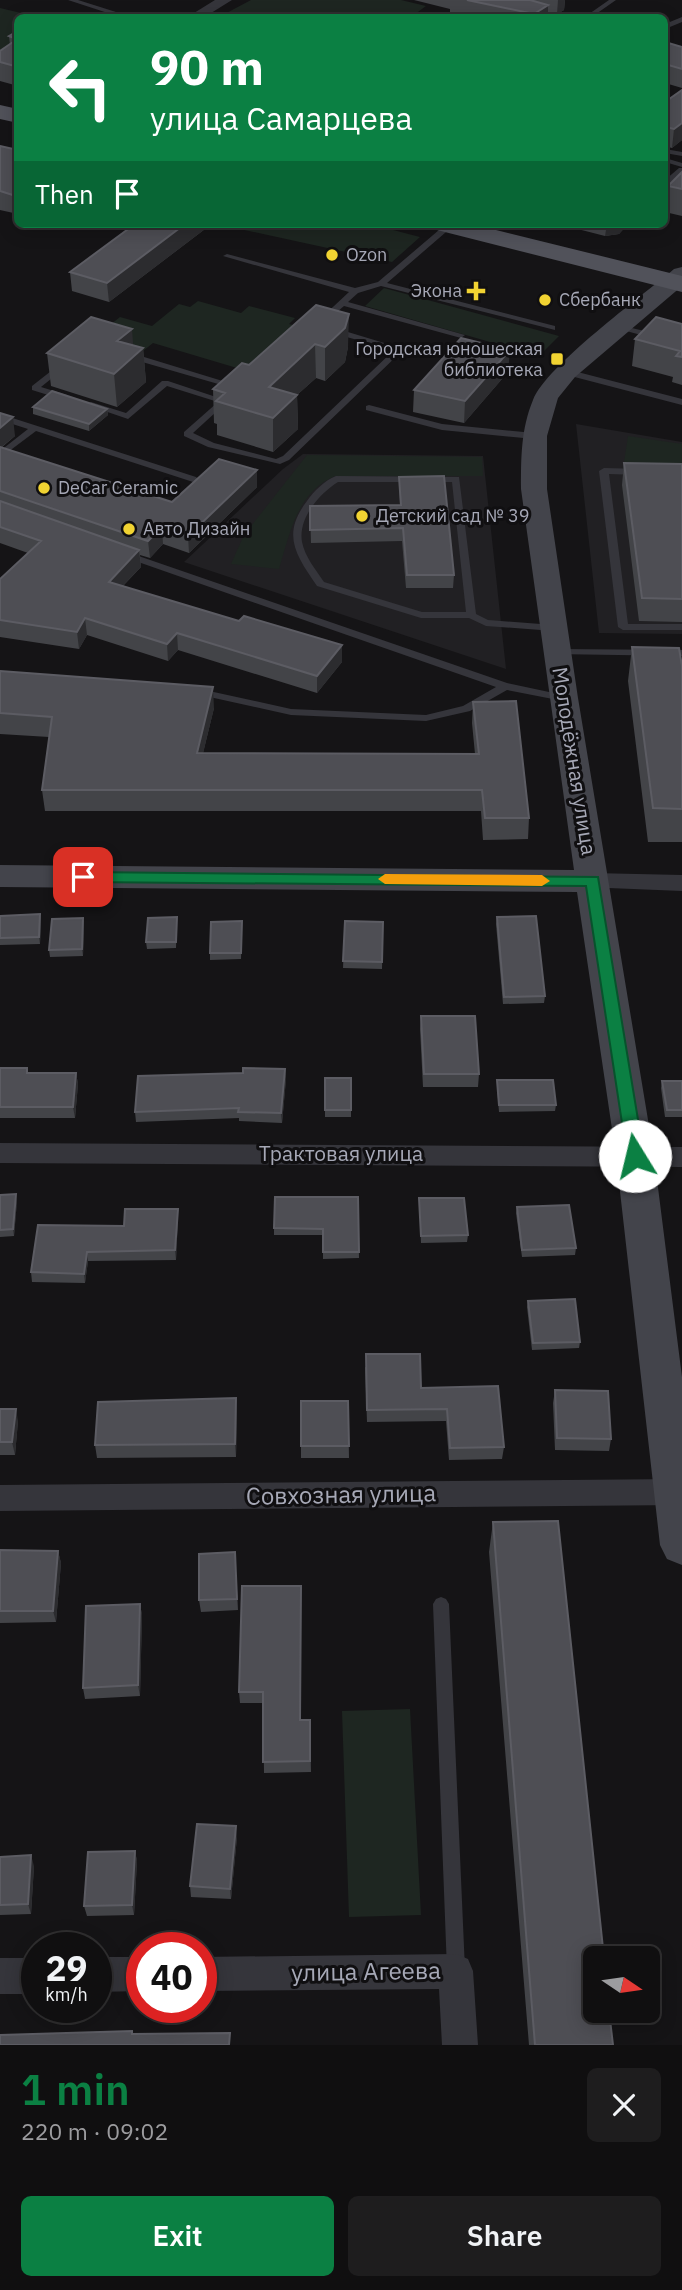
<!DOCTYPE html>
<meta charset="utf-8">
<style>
body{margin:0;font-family:"IBM Plex Sans",sans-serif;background:#1e1d1e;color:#f1f3f6;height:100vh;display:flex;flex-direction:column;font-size:26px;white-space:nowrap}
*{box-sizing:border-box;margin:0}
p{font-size:23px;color:#9c9c9f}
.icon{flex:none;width:38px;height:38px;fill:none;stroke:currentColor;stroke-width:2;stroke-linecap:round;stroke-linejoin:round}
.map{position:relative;height:2045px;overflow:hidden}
.side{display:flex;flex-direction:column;background:#100f10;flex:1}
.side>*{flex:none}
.banner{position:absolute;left:14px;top:14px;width:654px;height:214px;border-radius:10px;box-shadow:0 4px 18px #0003,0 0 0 2px #302f30;background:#0b8043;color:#fff;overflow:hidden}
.needle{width:46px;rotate:103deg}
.tools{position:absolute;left:583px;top:1946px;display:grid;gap:14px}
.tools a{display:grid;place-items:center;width:77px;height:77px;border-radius:10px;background:#100f10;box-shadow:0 4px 18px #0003,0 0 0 2px #302f30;font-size:35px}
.speed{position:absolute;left:21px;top:1932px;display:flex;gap:14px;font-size:35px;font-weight:700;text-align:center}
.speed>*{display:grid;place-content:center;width:91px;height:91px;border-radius:50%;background:#100f10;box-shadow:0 4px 18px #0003,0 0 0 2px #302f30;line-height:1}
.speed small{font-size:18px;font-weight:400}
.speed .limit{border:10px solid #d22;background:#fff;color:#111}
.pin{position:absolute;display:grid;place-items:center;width:60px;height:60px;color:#fff;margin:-30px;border-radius:14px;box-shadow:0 4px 10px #0006}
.me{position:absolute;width:77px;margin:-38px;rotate:351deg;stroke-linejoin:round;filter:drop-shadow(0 0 5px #0008)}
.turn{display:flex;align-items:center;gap:24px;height:147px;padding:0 21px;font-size:32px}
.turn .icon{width:91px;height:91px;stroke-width:2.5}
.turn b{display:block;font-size:49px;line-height:60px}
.then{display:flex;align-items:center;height:66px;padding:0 21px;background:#0003;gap:14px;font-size:26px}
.round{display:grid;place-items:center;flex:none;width:74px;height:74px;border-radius:10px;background:#1e1d1e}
.overview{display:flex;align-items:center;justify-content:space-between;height:119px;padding:0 21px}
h1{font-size:42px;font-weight:600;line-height:52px;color:#0b8043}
.cta{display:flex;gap:14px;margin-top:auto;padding:14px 21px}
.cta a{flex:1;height:80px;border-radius:10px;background:#0b8043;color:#fff;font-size:28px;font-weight:600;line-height:80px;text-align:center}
.cta a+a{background:#1e1d1e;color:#f1f3f6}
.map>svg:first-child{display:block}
.built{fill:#212023}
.green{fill:#1e2621}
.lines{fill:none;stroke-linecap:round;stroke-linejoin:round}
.lane{fill:#35353b;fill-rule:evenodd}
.street{fill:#35353b;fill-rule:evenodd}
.secondary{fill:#43444b;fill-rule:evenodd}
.primary{fill:#51525a;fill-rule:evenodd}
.wall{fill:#434448}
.shaded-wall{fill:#2c2c2f}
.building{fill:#4e4e54;stroke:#5c5c63;stroke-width:2}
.route{fill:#0b8043;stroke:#07532c;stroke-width:2}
.slow{fill:#f59e0b}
.poi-dot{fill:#f1d332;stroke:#100f11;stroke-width:2.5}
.labels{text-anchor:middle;stroke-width:6;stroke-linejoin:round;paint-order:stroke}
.far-poi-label{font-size:18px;fill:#a6a8b6;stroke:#100f11;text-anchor:start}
.street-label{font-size:21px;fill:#a6a8b6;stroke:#100f11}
.near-street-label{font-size:24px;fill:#a6a8b6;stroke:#100f11}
</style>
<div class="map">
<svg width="682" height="2045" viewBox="0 0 682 2045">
<rect width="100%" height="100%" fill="#151416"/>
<path class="built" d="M576 424 682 442V634L599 633Z
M303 454 483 456 506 669 184 562 283 469Z"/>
<path class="green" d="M251 0H401L426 6 411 17H219Z
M0 8 38 17 18 18 17 45 0 51Z
M237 224H370L420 237 392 262 235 228Z
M384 288 559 336 539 356 365 306Z
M198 301 241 313 249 306 295 318 289 324 297 326 247 371 153 343 143 351 95 337 120 317 152 326 179 304 190 307Z
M628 436 682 444V470L623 469Z
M307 455 482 457 483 476H335C297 492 290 533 279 569L231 564 244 535Z
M410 1709 421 1915 349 1917 342 1711Z"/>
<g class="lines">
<path class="lane" d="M68 0H78L135 18H123Z
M609 0H616L596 14 604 18 589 16V14Z
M532 9 560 17 561 18H548L530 12V10Z
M682 17V22L665 29V24Z
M665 149 682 152V156L665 153Z
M665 158 682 163V167L665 162Z
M679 168H682V174L665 186V180Z
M446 224 453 226 387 283 555 326V330L381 286 358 293 348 302 465 335 461 338 344 306 322 325 318 322 319 320 349 292 223 256 227 254 355 288 378 282Z
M615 324 682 340V346L615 328Z
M332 329H338L404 349 289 460 280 464 208 447 184 436V432L218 402 167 386 128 419 87 405 91 402 126 413 162 381H168L228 401 193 433 214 443 276 459 283 456 394 350 332 333Z
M125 353H131L239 386 232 388 125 357Z
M60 364 67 366 41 387 67 395V399H61L32 390V386Z
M566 369 682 399V405L563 374 562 372Z
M369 405 442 424 534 433 539 436 534 439 442 430 366 410V406Z
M0 414 196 477 198 479 193 482 190 481 36 431 0 458V451L28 429 0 420Z
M604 468 640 469 645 472 640 475 609 474 628 624H682V630H623L618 627 599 471Z
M336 476 459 477 476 614 488 620 554 625 559 628 554 631 486 626 469 618H421L317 586C296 555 281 535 307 501 314 491 324 481 336 476ZM338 482H452L466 612H422L324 582C316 570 305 557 302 542 298 518 319 494 338 482Z
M127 552 507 683 563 695 568 698 563 701 507 690 470 711 426 721 291 715 196 694 195 692 200 689 291 709 426 715 463 706 496 687 124 557V553Z
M557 649 682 650V656L553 654V650Z
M441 1597 446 1599 449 1604 465 1970 462 1976 456 1979 450 1976 447 1970 433 1604 436 1599Z"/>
<path class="street" d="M215 0H232L203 18H186Z
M592 873 682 875V891L584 887 581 881 584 875Z
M0 1143 682 1147V1167L0 1163Z
M682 1479V1505L0 1511V1485Z
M456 1954 468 1959 473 1971 478 2045H442L439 1989 201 1991V1957Z
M96 1957H142V1991L96 1992Z
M0 1958H37V1994H0Z"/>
<path class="secondary" d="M682 267V286L575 377 558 398 547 436V489L578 698 654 1156 682 1377V1565L667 1559 660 1545 616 1156 577 892 0 887V865L574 870 521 489C521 457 521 429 533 400 546 366 642 296 674 269Z"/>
<path class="primary" d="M0 105 18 109V123L0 119Z
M430 224H472L682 276V292L433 229Z"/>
</g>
<path class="wall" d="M414 0H565L564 10 557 14 548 12V18H475L450 12V9Z
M18 31V86L0 81V51L10 45 9 36Z
M665 42 682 47V88L665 83Z
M682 90V140L672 148 665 146V102Z
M0 146 18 150V214L0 210Z
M682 172V216L665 212 668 186Z
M115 224H209V226L109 302 72 291 70 272 130 228Z
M544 224H628L619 234 605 236 558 224 555 227Z
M316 305 348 347 345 362 325 381 316 378 297 395 298 429 273 452 217 435V424L214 423 213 389 249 365Z
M682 324V385L672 382 673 377 632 366 635 339Z
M133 346 143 348 146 382 117 407 51 386 47 353Z
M508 372 464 423 413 412 414 390Z
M33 407 107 409 108 415 89 431 33 414Z
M0 413 15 436 1 448 172 502 257 470V487L189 553 163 544 150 558 140 555 141 567 123 586 342 662 317 693 178 650 168 661 87 635 79 649 0 637V579L28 553 0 543Z
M624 463 682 464V622L639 621 622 485Z
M399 477 454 575 453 588H406L402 541 311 543 310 506 400 505Z
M632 647 682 666V842H648L628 681Z
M0 671 214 708 203 753 475 754 472 723 473 702 529 818 528 839 483 840 481 811H45L42 790 49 737 0 734Z
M40 914 41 921 40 944 0 945V916Z
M177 917 176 948 147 949 146 942Z
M497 917 545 996 544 1003 503 1004 496 924Z
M83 918 84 924 83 956 50 957 49 950Z
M345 921 383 922 382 969 343 968Z
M242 928 241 959 210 960V953Z
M421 1016 479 1074 478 1087H423L420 1029Z
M0 1068H27L28 1073H76L78 1084 75 1118H0Z
M285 1069 286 1079 282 1123 239 1121V1118L136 1122 135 1112 243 1073Z
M325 1078H351V1117H325Z
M497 1080 556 1105 555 1111 499 1112 497 1087Z
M662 1081H682V1117H665L661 1088Z
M0 1195 17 1201 14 1236 0 1237Z
M358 1197 359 1258 323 1259V1235H274V1228Z
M419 1198 468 1235 467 1242 421 1243Z
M517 1207 576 1248 575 1255 522 1257 516 1213Z
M178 1218 176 1260 88 1261 85 1283 32 1282 31 1272 124 1226Z
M528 1301 580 1342 579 1348 532 1350 527 1307Z
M365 1367 421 1388 504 1447 502 1459 449 1460 446 1421 367 1422Z
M555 1390 611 1439 609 1451 555 1450 553 1403Z
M301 1401H348L349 1458H301Z
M0 1409 18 1421 15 1455H0Z
M237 1410 236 1457 97 1458 95 1445Z
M493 1522 613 2045H529L489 1552Z
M0 1550 58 1551 61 1563 56 1622 0 1623Z
M235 1552 238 1610 201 1612 199 1600Z
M242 1586 301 1720H310L311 1772 264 1773 263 1703H240L239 1692Z
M140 1604 142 1615 140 1696 85 1699 83 1688Z
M237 1837 231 1899 191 1897 190 1886Z
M135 1851 137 1861 134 1915 87 1916 84 1906Z
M0 1857 34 1866 31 1914 0 1915Z"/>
<path class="shaded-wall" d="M558 0H565L564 10 557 14Z
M548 5V18H534V14Z
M682 123V140L672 148 674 129Z
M185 224H209V226L109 302 107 283Z
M607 224H628L619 234 605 236Z
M349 314 348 347 345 362 325 381V347Z
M132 329 134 356 143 348 146 382 117 407 114 374 117 341Z
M315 344 316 378 297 395 298 429 273 452V418L269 387Z
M510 350 508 372 464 423 465 401Z
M107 409 108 415 89 431V424Z
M13 417 15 436 0 448V428Z
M257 470V487L189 553 188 536Z
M162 527 163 544 150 558 148 541Z
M139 550 141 567 110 599 109 582Z
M85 618 87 635 79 649 77 632Z
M177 633 178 650 168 661 167 644Z
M342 645V662L317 693V676Z
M213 687 214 708 198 774 197 753Z
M40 914 41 921 40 944 39 937Z
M83 918 84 924 83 956 82 949Z
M285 1069 286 1079 282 1123 281 1113Z
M76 1073 78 1084 75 1118 73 1107Z
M16 1194 17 1201 14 1236 13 1229Z
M178 1209V1218L176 1260 175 1250Z
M87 1252 88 1261 85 1283 84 1274Z
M236 1398 237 1410 236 1457 235 1444Z
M16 1409 18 1421 15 1455 12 1442Z
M58 1551 61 1563 56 1622 53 1611Z
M140 1604 142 1615 140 1696 138 1685Z
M236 1826 237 1837 231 1899 230 1889Z
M135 1851 137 1861 134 1915 132 1905Z
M31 1855 34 1866 31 1914 28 1904Z"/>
<path class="building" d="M467 0H530L548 5 534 14Z
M18 31V67L0 62V51L13 42 14 38 9 36Z
M665 42 682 47V69L665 64Z
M682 90V123L674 129 665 127V102Z
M0 146 18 150V194L16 196 0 191Z
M682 172V189L668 186Z
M135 224H185L107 283 70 272Z
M316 305 349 314 345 328 325 347 315 344 269 387 297 395 273 418 216 401 225 393 213 389 242 363 249 365Z
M91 317 132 329 117 341 143 348 114 374 47 353Z
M656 317 682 324V357L676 356 680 351 635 339Z
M461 338 510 350 465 401 414 390Z
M52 391 107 409 89 424 33 407Z
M0 413 13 417 0 428Z
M0 447 172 502 219 459 257 470 188 536 162 527 148 541 0 491Z
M624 463 682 464V599L642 598Z
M444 476 454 575H407L403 528 310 530V506L401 505 399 477Z
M0 501 139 550 109 582 239 621 244 616 342 645 317 676 177 633 167 644 85 618 77 632 0 620V579L41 541 0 527Z
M632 647 679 648 682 666V809L653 808Z
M0 671 213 687 197 753 479 754 473 702 516 701 529 818H485L482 790H42L52 717 0 713Z
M40 914 39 937 0 938V916Z
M536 916 545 996 504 997 497 917Z
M177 917 176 942H146L148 918Z
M83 918 82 949 49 950 52 919Z
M242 921 241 953H210L211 922Z
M345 921 383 922 382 962 343 961Z
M421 1016H475L479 1074H424Z
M0 1068H27V1073H76L73 1107H0Z
M243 1068 285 1069 281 1113 238 1112 239 1108 135 1112 138 1076 243 1073Z
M325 1078H351V1110H325Z
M497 1080H553L556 1105H499Z
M662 1081H682V1110H667Z
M16 1194 13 1229 0 1230V1195Z
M275 1197H358L359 1252H323V1229L274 1228Z
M419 1198H464L468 1235 421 1236Z
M569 1205 576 1248 522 1250 517 1207Z
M125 1209H178L175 1250 87 1252 84 1274 31 1272 38 1225 124 1226Z
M575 1299 580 1342 533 1343 528 1301Z
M366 1354H420L421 1388 498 1386 504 1447 450 1448 447 1409 367 1410Z
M555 1390 608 1391 611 1439 557 1438Z
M236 1398 235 1444 95 1445 98 1402Z
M301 1401H348L349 1446H301Z
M0 1409H16L12 1442H0Z
M558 1521 604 1958H595V2011H609L613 2045H535L493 1522Z
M0 1550 58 1551 53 1611H0Z
M235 1552 237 1599 199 1600V1554Z
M242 1586H301L300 1720H310V1761L263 1762V1692H239Z
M140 1604 138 1685 83 1688 86 1606Z
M197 1824 236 1826 230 1889 190 1886Z
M135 1851 132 1905 84 1906 88 1852Z
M31 1855 28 1904 0 1905V1857Z
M132 2031V2034L230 2033 229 2045H0V2035Z"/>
<path class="route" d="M83 872 598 877 644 1156 635 1162 627 1156 586 886 83 882 75 877Z"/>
<path class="slow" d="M385 874 542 875 550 881 542 886 385 884 378 879Z"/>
<g class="poi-dot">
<circle cx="332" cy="255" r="7"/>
<path d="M472.5 280.5h7v7h7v7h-7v7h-7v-7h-7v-7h7z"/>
<circle cx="545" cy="300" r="7"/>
<rect x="550" y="352" width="14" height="14" rx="3.5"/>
<circle cx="44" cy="488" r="7"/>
<circle cx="362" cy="516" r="7"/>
<circle cx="129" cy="529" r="7"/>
</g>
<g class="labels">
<g class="far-poi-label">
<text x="346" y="261">Ozon</text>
<text x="462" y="297" text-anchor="end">Экона</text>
<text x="559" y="306">Сбербанк</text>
<text x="543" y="355" text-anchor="end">Городская юношеская<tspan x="543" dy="21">библиотека</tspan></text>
<text x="58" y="494">DeCar Ceramic</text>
<text x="376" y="522">Детский сад № 39</text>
<text x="143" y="535">Авто Дизайн</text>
</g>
<g class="street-label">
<text transform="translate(574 761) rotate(81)" y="7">Молодёжная улица</text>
<text x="341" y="1161">Трактовая улица</text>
</g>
<g class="near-street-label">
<text transform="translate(341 1495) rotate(-1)" y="8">Совхозная улица</text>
<text transform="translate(366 1972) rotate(-1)" y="8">улица Агеева</text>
</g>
</g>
</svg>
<div class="tools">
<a><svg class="needle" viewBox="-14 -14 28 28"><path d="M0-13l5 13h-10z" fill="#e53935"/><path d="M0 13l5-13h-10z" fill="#9c9c9f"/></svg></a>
</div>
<div class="speed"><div>29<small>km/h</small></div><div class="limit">40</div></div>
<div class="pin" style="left:83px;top:877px;background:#d93025"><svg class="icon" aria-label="arrive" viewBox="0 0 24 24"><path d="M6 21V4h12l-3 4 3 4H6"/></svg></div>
<svg class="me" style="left:635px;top:1156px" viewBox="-20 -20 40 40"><circle r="19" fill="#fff"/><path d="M0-13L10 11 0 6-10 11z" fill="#0b8043"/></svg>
<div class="banner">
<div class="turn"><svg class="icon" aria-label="left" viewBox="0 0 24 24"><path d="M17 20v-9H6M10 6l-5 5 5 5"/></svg><div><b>90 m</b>улица Самарцева</div></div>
<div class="then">Then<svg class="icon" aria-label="arrive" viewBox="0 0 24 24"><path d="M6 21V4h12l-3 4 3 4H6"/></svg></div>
</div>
</div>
<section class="side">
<div class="overview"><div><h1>1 min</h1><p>220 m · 09:02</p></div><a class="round"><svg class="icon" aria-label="close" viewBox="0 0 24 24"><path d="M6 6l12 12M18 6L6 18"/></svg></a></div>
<div class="cta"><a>Exit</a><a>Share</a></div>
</section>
